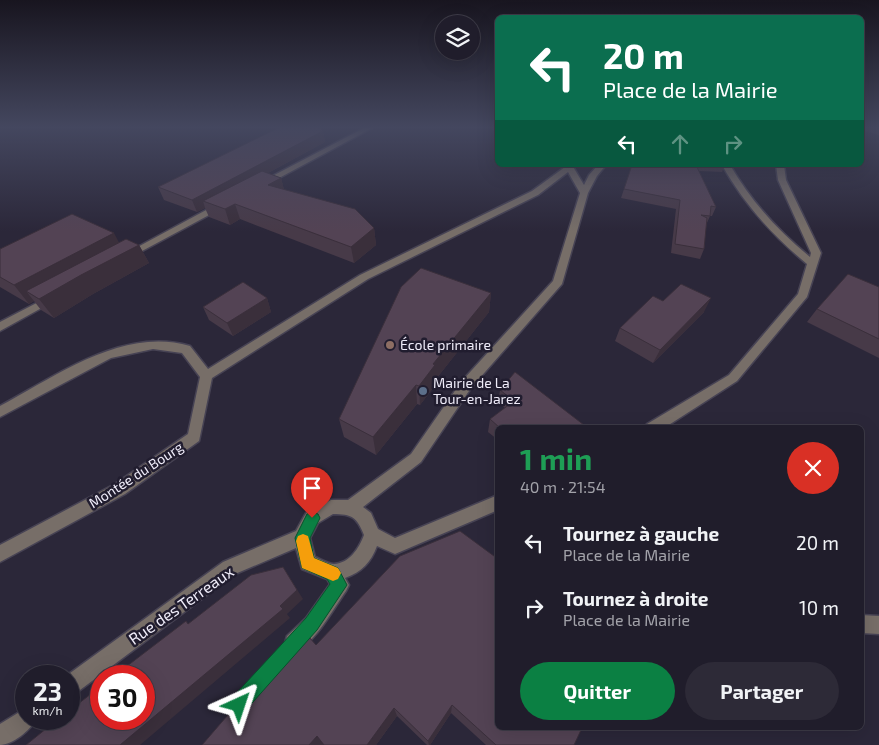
<!DOCTYPE html>
<html lang="fr">
<meta charset="utf-8">
<style>
body{margin:0;font-family:"Exo 2",sans-serif;background:#2d2a37;color:#f1f3f6;height:100vh;display:flex;flex-direction:column;font-size:19px;white-space:nowrap}
*{box-sizing:border-box;margin:0}
p{font-size:16px;color:#a2a2a9}
.icon{flex:none;width:28px;height:28px;fill:none;stroke:currentColor;stroke-width:2;stroke-linecap:round;stroke-linejoin:round}
.map{position:relative;flex:1;overflow:hidden}
.sheet{position:absolute;left:495px;top:425px;width:369px;height:305px;display:flex;flex-direction:column;background:#201d2b;border-radius:8px;box-shadow:0 5px 20px #0002,0 0 0 1px #3d3b47}
.sheet>*{flex:none}
.guide{position:absolute;left:495px;top:15px;width:369px;height:152px;border-radius:8px;box-shadow:0 5px 20px #0002,0 0 0 1px #3d3b47;background:#0b6e4f;color:#fff;overflow:hidden}
.tools{position:absolute;left:435px;top:15px;display:grid;gap:10px}
.tools a{display:grid;place-items:center;width:45px;height:45px;border-radius:50%;background:#201d2b;box-shadow:0 5px 20px #0002,0 0 0 1px #3d3b47;font-size:25px}
.speed{position:absolute;left:15px;top:665px;display:flex;gap:10px;font-size:25px;font-weight:700;text-align:center}
.speed>*{display:grid;place-content:center;width:65px;height:65px;border-radius:50%;background:#201d2b;box-shadow:0 5px 20px #0002,0 0 0 1px #3d3b47;line-height:1}
.speed small{font-size:12px;font-weight:400}
.speed .limit{border:8px solid #d22;background:#fff;color:#111}
.pin{position:absolute;display:grid;place-items:center;width:42px;height:42px;color:#fff;margin:-51px -21px;border-radius:50% 50% 50% 0;rotate:-45deg;box-shadow:0 0 5px #0007}
.pin .icon{rotate:45deg}
.me{position:absolute;width:55px;margin:-28px;rotate:42deg;stroke-linejoin:round;filter:drop-shadow(0 0 4px #0008)}
.turn{display:flex;align-items:center;gap:18px;height:105px;padding:0 25px;font-size:22px}
.turn .icon{width:65px;height:65px;stroke-width:2.5}
.turn b{display:block;font-size:35px;line-height:42px}
.lanes{display:flex;align-items:center;height:48px;padding:0 25px;background:#0003;justify-content:center;gap:25px;direction:ltr}
.lanes .off{opacity:.35}
.round{display:grid;place-items:center;flex:none;width:52px;height:52px;border-radius:26px;background:#2d2a37}
.headline{display:flex;align-items:center;justify-content:space-between;height:85px;padding:0 25px}
h1{font-size:30px;font-weight:700;line-height:38px;color:#1e9e55}
.primary-button{display:flex;gap:10px;margin-top:auto;padding:10px 25px}
.primary-button a{flex:1;height:58px;border-radius:30px;background:#0b8043;color:#fff;font-size:20px;font-weight:700;line-height:58px;text-align:center}
.primary-button a+a{background:#2d2a37;color:#f1f3f6}
ul{padding:0;list-style:none}
li{display:flex;align-items:center;gap:15px;height:65px;padding:0 25px}
li div{flex:1}
li b{display:block;font-size:19px}
li em{font-style:normal}
.map>svg:first-child{display:block}
.lines{fill:none;stroke-linecap:round;stroke-linejoin:round}
.minor-casing{stroke:#474354;stroke-width:3}
.minor{fill:#776e68;fill-rule:evenodd}
.wall{fill:#473a48}
.shaded-wall{fill:#3a2f3b}
.building{fill:#534354;stroke:#3a2f3b}
.route{fill:#0b8043;stroke:#07532c}
.slow{fill:#f59e0b}
.education-dot{fill:#8d6e63;stroke:#211d2f;stroke-width:2}
.service-dot{fill:#5c6f8a;stroke:#211d2f;stroke-width:2}
.labels{text-anchor:middle;stroke-width:5;stroke-linejoin:round;paint-order:stroke}
.poi-label{font-size:14px;fill:#f0edfa;stroke:#211d2f;text-anchor:start}
.street-label{font-size:14px;fill:#f0edfa;stroke:#211d2f}
.near-street-label{font-size:16px;fill:#f0edfa;stroke:#211d2f}
</style>
<div class="map">
<svg width="879" height="745" viewBox="0 0 879 745">
<rect width="100%" height="100%" fill="#2b2739"/>
<g class="lines">
<defs>
<path id="minor" d="M366 127H374L266 185 259 183Z
M564 165H572L584 185 589 175 598 165H606L597 176 588 193 562 284 471 388 421 462 363 507 371 513 378 529 395 538 498 495V510L395 554 377 546C371 562 362 572 345 578L349 585 346 591C333 609 315 644 294 652L287 650 285 643 287 636 306 618 330 584 327 579 302 569 296 548 235 574 76 693 69 696V676H66L223 562 296 531 306 513 331 500H348L411 454 461 382 553 281 580 193 568 172 538 195 368 279 212 378 199 441 125 494 0 562V545L115 484 188 434 200 377 182 353 153 349 111 358 0 417V406C56 376 124 326 190 346L208 369 360 275 532 191 565 167ZM333 514C352 514 357 517 364 535 359 548 350 563 334 564 328 564 320 559 315 557L310 538 318 523Z
M722 165H730C751 201 778 231 810 257L811 253 778 180 776 165H784L786 180 821 253 807 297 737 381 664 428H645L647 424 729 375 798 294 807 264C773 236 744 204 722 165Z
M221 202 225 205 224 207 129 258H123L121 256Z
M52 295 57 298 56 300 0 331V322Z
M861 615 879 616V634L861 633Z
M26 708V719H36C31 730 12 745 0 745V724Z"/>
</defs>
<use href="#minor" class="minor-casing"/>
<use href="#minor" class="minor"/>
</g>
<path class="wall" d="M493 127H498V131L493 130Z
M861 127H879V135L861 130Z
M323 131 325 142 268 173 281 178 284 190 374 228 376 245 354 263 240 219 230 225 209 217 205 208 197 212 164 200 158 187Z
M632 165H725L722 172 699 171 716 207 712 216H710L706 225 704 249 700 259 671 253 676 209 621 198Z
M119 242 139 245 149 263 93 294 54 318 41 310 34 301 29 304 0 287V249Z
M879 287V358L807 322 817 309Z
M491 293 489 312 436 379V384L420 405 417 404 376 455 344 437 339 419Z
M267 298 271 312 233 336 209 320 203 307Z
M663 301 704 312 653 363 615 341 620 328Z
M500 390 583 428H498V440L488 432 490 419 505 408 498 403Z
M316 645 574 745H486L451 713 430 745H427L397 716 376 745H324L323 744V745H202Z"/>
<path class="shaded-wall" d="M323 131 325 142 211 204 203 201 205 208 197 212 192 200Z
M281 178 285 193 268 185Z
M235 204 240 219 230 225 225 209Z
M374 228 376 245 354 263 351 247Z
M114 233 124 252 139 245 149 263 93 294 54 318 39 299 26 291 34 301 29 304 14 285Z
M491 293 489 312 436 379V384L420 405 419 386 433 364Z
M267 298 271 312 233 336 227 323Z
M711 298 704 312 653 363 660 350Z
M416 385 417 404 376 455 373 437Z
M283 567 303 599 287 614 290 618 140 745H120L280 606Z
M452 705 451 713 430 745H429L428 741Z
M394 708 397 716 376 745H367Z
M317 736 325 742 323 745H309Z"/>
<path class="building" d="M280 127H320L323 131 192 200 158 187Z
M632 165H696L716 207 711 206 710 216 701 215 707 218 704 249 675 244 680 200 624 189Z
M262 171 281 178 268 185 355 209 374 228 351 247 235 204 225 209 203 201Z
M72 214 114 233 14 285 0 277V249Z
M126 239 139 245 81 275 39 299 26 291Z
M421 268 491 293 433 364 435 365 419 386 416 385 373 437 339 419 401 287Z
M848 274 879 287V339L817 309Z
M243 282 267 298 227 323 203 307Z
M681 284 711 298 660 350 620 328 653 296 663 301Z
M515 372 584 425 580 428H500L490 419 514 401 500 390Z
M460 531 498 559V728H582L574 745H496L452 705 428 741 394 708 367 745H324L317 736 309 745H202L302 629 316 645 400 556Z
M283 567 297 590 280 606 283 609 120 745H26L58 719H69V711L101 686V719H144V676H114L186 621 188 624 251 575Z"/>
<linearGradient id="sky" x2="0" y2="1"><stop stop-color="#18151f"/><stop offset="0.55" stop-color="#44475f"/><stop offset="1" stop-color="#44475f" stop-opacity="0"/></linearGradient>
<rect width="879" height="231" fill="url(#sky)"/>
<path class="route" d="M312 512 318 514 320 518 310 538 314 558 338 568 347 585 317 630 245 711 239 714 232 711 230 705 232 698 306 618 330 584 327 579 302 568 295 538 307 514Z"/>
<path class="slow" d="M303 534 308 536 314 558 338 568 341 573 338 579 333 581 302 568 296 541 298 536Z"/>
<circle class="education-dot" cx="390" cy="345" r="5"/>
<circle class="service-dot" cx="423" cy="391" r="5"/>
<g class="labels">
<g class="poi-label">
<text x="400" y="350">École primaire</text>
<text x="433" y="388">Mairie de La<tspan x="433" dy="16">Tour-en-Jarez</tspan></text>
</g>
<g class="street-label">
<text transform="translate(136 475) rotate(-33)" y="5">Montée du Bourg</text>
</g>
<g class="near-street-label">
<text transform="translate(181 605) rotate(-35)" y="6">Rue des Terreaux</text>
</g>
</g>
</svg>
<div class="tools">
<a><svg class="icon" aria-label="layers" viewBox="0 0 24 24"><path d="M12 4l9 5-9 5-9-5zM3 14l9 5 9-5"/></svg></a>
</div>
<div class="speed"><div>23<small>km/h</small></div><div class="limit">30</div></div>
<div class="pin" style="left:312px;top:518px;background:#d93025"><svg class="icon" aria-label="arrive" viewBox="0 0 24 24"><path d="M6 21V4h12l-3 4 3 4H6"/></svg></div>
<svg class="me" style="left:239px;top:705px" viewBox="-20 -20 40 40"><path d="M0-17L14 15 0 8-14 15z" fill="#0b8043" stroke="#fff" stroke-width="4"/></svg>
<div class="guide">
<div class="turn"><svg class="icon" aria-label="left" viewBox="0 0 24 24"><path d="M17 20v-9H6M10 6l-5 5 5 5"/></svg><div><b>20 m</b>Place de la Mairie</div></div>
<div class="lanes"><svg class="icon" aria-label="left" viewBox="0 0 24 24"><path d="M17 20v-9H6M10 6l-5 5 5 5"/></svg><svg class="icon off" aria-label="ahead" viewBox="0 0 24 24"><path d="M12 20V5M6 11l6-6 6 6"/></svg><svg class="icon off" aria-label="right" viewBox="0 0 24 24"><path d="M7 20v-9h11M14 6l5 5-5 5"/></svg></div>
</div>
<section class="sheet">
<div class="headline"><div><h1>1 min</h1><p>40 m · 21:54</p></div><a class="round" style="background:#d93025;color:#fff"><svg class="icon" aria-label="close" viewBox="0 0 24 24"><path d="M6 6l12 12M18 6L6 18"/></svg></a></div>
<ul>
<li><svg class="icon" aria-label="left" viewBox="0 0 24 24"><path d="M17 20v-9H6M10 6l-5 5 5 5"/></svg><div><b>Tournez à gauche</b><p>Place de la Mairie</p></div><em>20 m</em></li>
<li><svg class="icon" aria-label="right" viewBox="0 0 24 24"><path d="M7 20v-9h11M14 6l5 5-5 5"/></svg><div><b>Tournez à droite</b><p>Place de la Mairie</p></div><em>10 m</em></li>
</ul>
<div class="primary-button"><a>Quitter</a><a>Partager</a></div>
</section>
</div>
